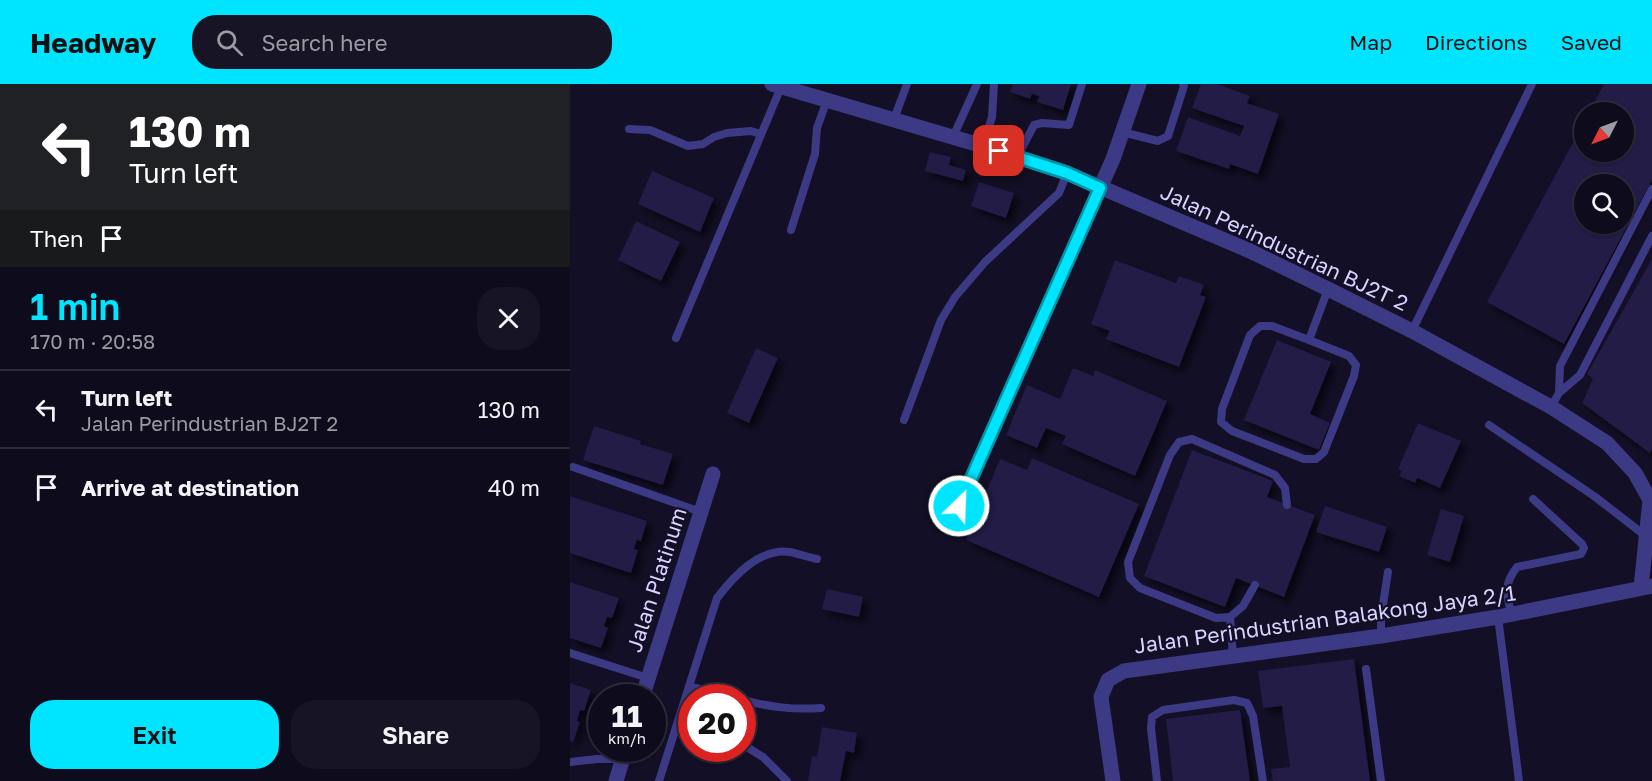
<!DOCTYPE html>
<meta charset="utf-8">
<style>
body{margin:0;font-family:"Golos Text",sans-serif;background:#171425;color:#f1f3f6;height:100vh;display:flex;flex-direction:column;font-size:22px;white-space:nowrap}
*{box-sizing:border-box;margin:0}
p{font-size:20px;color:#9b9ba3}
.icon{flex:none;width:33px;height:33px;fill:none;stroke:currentColor;stroke-width:2;stroke-linecap:round;stroke-linejoin:round}
.map{position:relative;flex:1;overflow:hidden}
.details{display:flex;flex-direction:column;background:#0e0b1c;width:570px}
.details>*{flex:none}
.top-card{background:#202124;color:#fff;overflow:hidden}
.needle{width:39px;rotate:228deg}
.fabs{position:absolute;left:1004px;top:18px;display:grid;gap:12px}
.fabs a{display:grid;place-items:center;width:60px;height:60px;border-radius:50%;background:#0e0b1c;box-shadow:0 2px 4px #0004,0 0 0 2px #2e2b3b;font-size:30px}
.speed{position:absolute;left:18px;top:600px;display:flex;gap:12px;font-size:30px;font-weight:700;text-align:center}
.speed>*{display:grid;place-content:center;width:78px;height:78px;border-radius:50%;background:#0e0b1c;box-shadow:0 2px 4px #0004,0 0 0 2px #2e2b3b;line-height:1}
.speed small{font-size:15px;font-weight:400}
.speed .limit{border:9px solid #d22;background:#fff;color:#111}
.pin{position:absolute;display:grid;place-items:center;width:51px;height:51px;color:#fff;margin:-26px;border-radius:12px;box-shadow:0 3px 9px #0006}
.me{position:absolute;width:66px;margin:-33px;rotate:24deg;stroke-linejoin:round;filter:drop-shadow(0 0 4px #0008)}
.turn{display:flex;align-items:center;gap:21px;height:126px;padding:0 30px;font-size:27px}
.turn .icon{width:78px;height:78px;stroke-width:2.5}
.turn b{display:block;font-size:42px;line-height:51px}
.then{display:flex;align-items:center;height:57px;padding:0 30px;background:#0003;gap:12px;font-size:22px}
.round{display:grid;place-items:center;flex:none;width:63px;height:63px;border-radius:24px;background:#171425}
.summary{display:flex;align-items:center;justify-content:space-between;height:102px;padding:0 30px}
h1{font-size:36px;font-weight:600;line-height:45px;color:#00e5ff}
.action{display:flex;gap:12px;margin-top:auto;padding:12px 30px}
.action a{flex:1;height:69px;border-radius:24px;background:#00e5ff;color:#111;font-size:24px;font-weight:600;line-height:69px;text-align:center}
.action a+a{background:#171425;color:#f1f3f6}
ul{padding:0;list-style:none}
li{display:flex;align-items:center;gap:18px;height:78px;padding:0 30px;border-top:2px solid #2e2b3b}
li div{flex:1}
li b{display:block;font-size:22px}
li em{font-style:normal}
header{display:flex;align-items:center;gap:36px;box-sizing:border-box;height:84px;padding:0 30px;background:#00e5ff;color:#111}
header strong{font-size:28px}
nav{display:flex;gap:33px;margin-inline-start:auto;font-size:21px}
.search{width:420px;height:54px;background:#171425;display:flex;align-items:center;gap:15px;box-sizing:border-box;padding:0 21px;border-radius:24px;color:#9b9ba3;font-size:22px}
main{display:flex;flex:1;min-height:0}
.map>svg:first-child{display:block}
.building{fill:#241b47;fill-rule:evenodd;filter:url(#shadow)}
.lines{fill:none;stroke-linecap:round;stroke-linejoin:round}
.service{stroke:#3d3a85;stroke-width:8}
.minor{stroke:#3d3a85;stroke-width:15}
.route-casing{stroke:#0095a6;stroke-width:15}
.route{stroke:#00e5ff;stroke-width:10}
.labels{text-anchor:middle;stroke-width:4.5;stroke-linejoin:round;paint-order:stroke}
.street-label{font-size:21px;fill:#d9d4ff;stroke:#130f26}
</style>
<header>
<strong>Headway</strong>
<div class="search"><svg class="icon" aria-label="search" viewBox="0 0 24 24"><circle cx="10" cy="10" r="6"/><path d="M15 15l6 6"/></svg>Search here</div>
<nav><a>Map</a><a>Directions</a><a>Saved</a></nav>
</header>
<main>
<section class="details">
<div class="top-card">
<div class="turn"><svg class="icon" aria-label="left" viewBox="0 0 24 24"><path d="M17 20v-9H6M10 6l-5 5 5 5"/></svg><div><b>130 m</b>Turn left</div></div>
<div class="then">Then<svg class="icon" aria-label="arrive" viewBox="0 0 24 24"><path d="M6 21V4h12l-3 4 3 4H6"/></svg></div>
</div>
<div class="summary"><div><h1>1 min</h1><p>170 m · 20:58</p></div><a class="round"><svg class="icon" aria-label="close" viewBox="0 0 24 24"><path d="M6 6l12 12M18 6L6 18"/></svg></a></div>
<ul>
<li><svg class="icon" aria-label="left" viewBox="0 0 24 24"><path d="M17 20v-9H6M10 6l-5 5 5 5"/></svg><div><b>Turn left</b><p>Jalan Perindustrian BJ2T 2</p></div><em>130 m</em></li>
<li><svg class="icon" aria-label="arrive" viewBox="0 0 24 24"><path d="M6 21V4h12l-3 4 3 4H6"/></svg><div><b>Arrive at destination</b></div><em>40 m</em></li>
</ul>
<div class="action"><a>Exit</a><a>Share</a></div>
</section>
<div class="map">
<svg width="1082" height="697" viewBox="0 0 1082 697">
<defs>
<filter id="shadow"><feDropShadow dx="5.5" dy="5.5" stdDeviation="3" flood-color="#0009"/></filter>
</defs>
<rect width="100%" height="100%" fill="#130f26"/>
<path class="building" d="M443 0H501L493 26 467 18 469 12 462 10 460 15 440 8Z
M631 0H647L680 12 677 19 709 30 688 90 660 80 659 85 606 67 618 33 670 52 674 42 622 24Z
M1034 0H1082V96L994 260 917 218 1014 38V68H1053V28H1019ZM1014 100H1053V140H1014Z
M360 68 381 73 379 81 396 86 393 97 355 87Z
M82 87 144 114 130 148 68 120Z
M409 98 444 109 436 134 401 122Z
M66 137 110 158 91 197 48 176Z
M1082 175V365L1080 369 1012 319 1023 295 1017 290Z
M545 176 606 199 609 192 634 201 630 211 636 213 609 283 536 255 540 247 521 240Z
M707 256 761 278 740 330 760 339 749 366 674 336Z
M186 264 208 274 179 339 157 329Z
M503 284 523 292 525 286 597 317 565 392 492 360 496 352 476 344 467 364 436 351 457 301 490 315Z
M848 339 891 357 870 404 847 394 845 399 829 392 832 387 828 385Z
M24 342 71 357 70 360 103 370 93 401 13 376Z
M622 366 703 397 697 413 745 431 714 513 666 494 655 523 574 492Z
M462 374 569 420 529 513 396 456 430 375 457 386Z
M0 412 77 437 71 457 67 456 64 465 68 466 61 489 0 469Z
M755 422 817 443 809 468 746 448Z
M871 425 894 432 880 478 857 471Z
M0 498 49 514 42 534 37 533 34 542 38 544 31 564 0 554Z
M257 505 293 513 289 533 252 525Z
M784 575 800 697H703L701 685 720 683 712 622 693 624 688 587Z
M0 599 21 606 14 627 10 626 7 637 10 638 3 658 0 657Z
M670 626 680 697H603L596 635Z
M252 643 287 649 284 669 276 667 270 697H238L242 672 247 673Z"/>
<g class="lines">
<path class="service" d="M324 35 337 0
M59 45 80 46 118 62 133 60 144 53 157 49 181 47 190 50
M552 48 588 57 598 52 614 2 613 0
M383 53 407 0
M413 62 422 33 424 0
M447 74 464 41 472 39 499 41 512 0
M221 146 245 70 247 44 257 16
M842 247 962 0
M106 254 211 3
M739 256 779 272 786 281 784 292 754 368 746 375H734L662 347 651 338 652 325 680 251 690 242H702L739 256 758 205
M989 309 990 282 1082 105
M981 323 989 309 1010 291 1082 152
M334 336 371 236 385 213 415 178 489 109 497 89
M919 341 1024 412 1077 453
M3 383 131 428
M389 422 530 104
M685 501 673 522 660 533 646 534 570 504 560 494 558 478 600 371 609 358 622 355 705 391 715 404 717 421
M941 530C937 509 933 501 947 483L1011 470 1014 464 1012 460 963 415
M660 533 663 571
M928 533 949 697
M811 552V534L818 488
M0 569 78 594
M796 585 811 697
M119 602 164 614
M172 616C201 623 222 626 251 624
M110 631 122 636
M172 660 193 673 217 697
M0 678 27 675H53
M89 697 147 514C164 492 189 464 220 468 229 470 238 473 247 475
M587 697 581 644 582 633 593 626 664 616 677 619 683 632 693 697"/>
<path class="minor" d="M202 0 413 62 497 89 680 167 758 205 842 247 981 323 1037 359 1065 389 1080 416 1071 504
M530 104 543 75 569 0
M72 614 143 390
M46 697 56 664
M543 697 531 613 538 596 554 587 811 552 928 533 1082 502"/>
</g>
<g class="lines">
<defs>
<path id="route" d="M389 422 530 104 497 89 429 67"/>
</defs>
<use href="#route" class="route-casing"/>
<use href="#route" class="route"/>
</g>
<g class="labels">
<g class="street-label">
<text transform="translate(714 164) rotate(25)" y="7">Jalan Perindustrian BJ2T 2</text>
<text transform="translate(87 496) rotate(-72)" y="7">Jalan Platinum</text>
<text transform="translate(755 536) rotate(-8)" y="7">Jalan Perindustrian Balakong Jaya 2/1</text>
</g>
</g>
</svg>
<div class="fabs">
<a><svg class="needle" viewBox="-14 -14 28 28"><path d="M0-13l5 13h-10z" fill="#e53935"/><path d="M0 13l5-13h-10z" fill="#9b9ba3"/></svg></a>
<a><svg class="icon" aria-label="search" viewBox="0 0 24 24"><circle cx="10" cy="10" r="6"/><path d="M15 15l6 6"/></svg></a>
</div>
<div class="speed"><div>11<small>km/h</small></div><div class="limit">20</div></div>
<div class="pin" style="left:429px;top:67px;background:#d93025"><svg class="icon" aria-label="arrive" viewBox="0 0 24 24"><path d="M6 21V4h12l-3 4 3 4H6"/></svg></div>
<svg class="me" style="left:389px;top:422px" viewBox="-20 -20 40 40"><circle r="17" fill="#00e5ff" stroke="#fff" stroke-width="3"/><path d="M0-11L8 9 0 5-8 9z" fill="#fff"/></svg>
</div>
</main>
